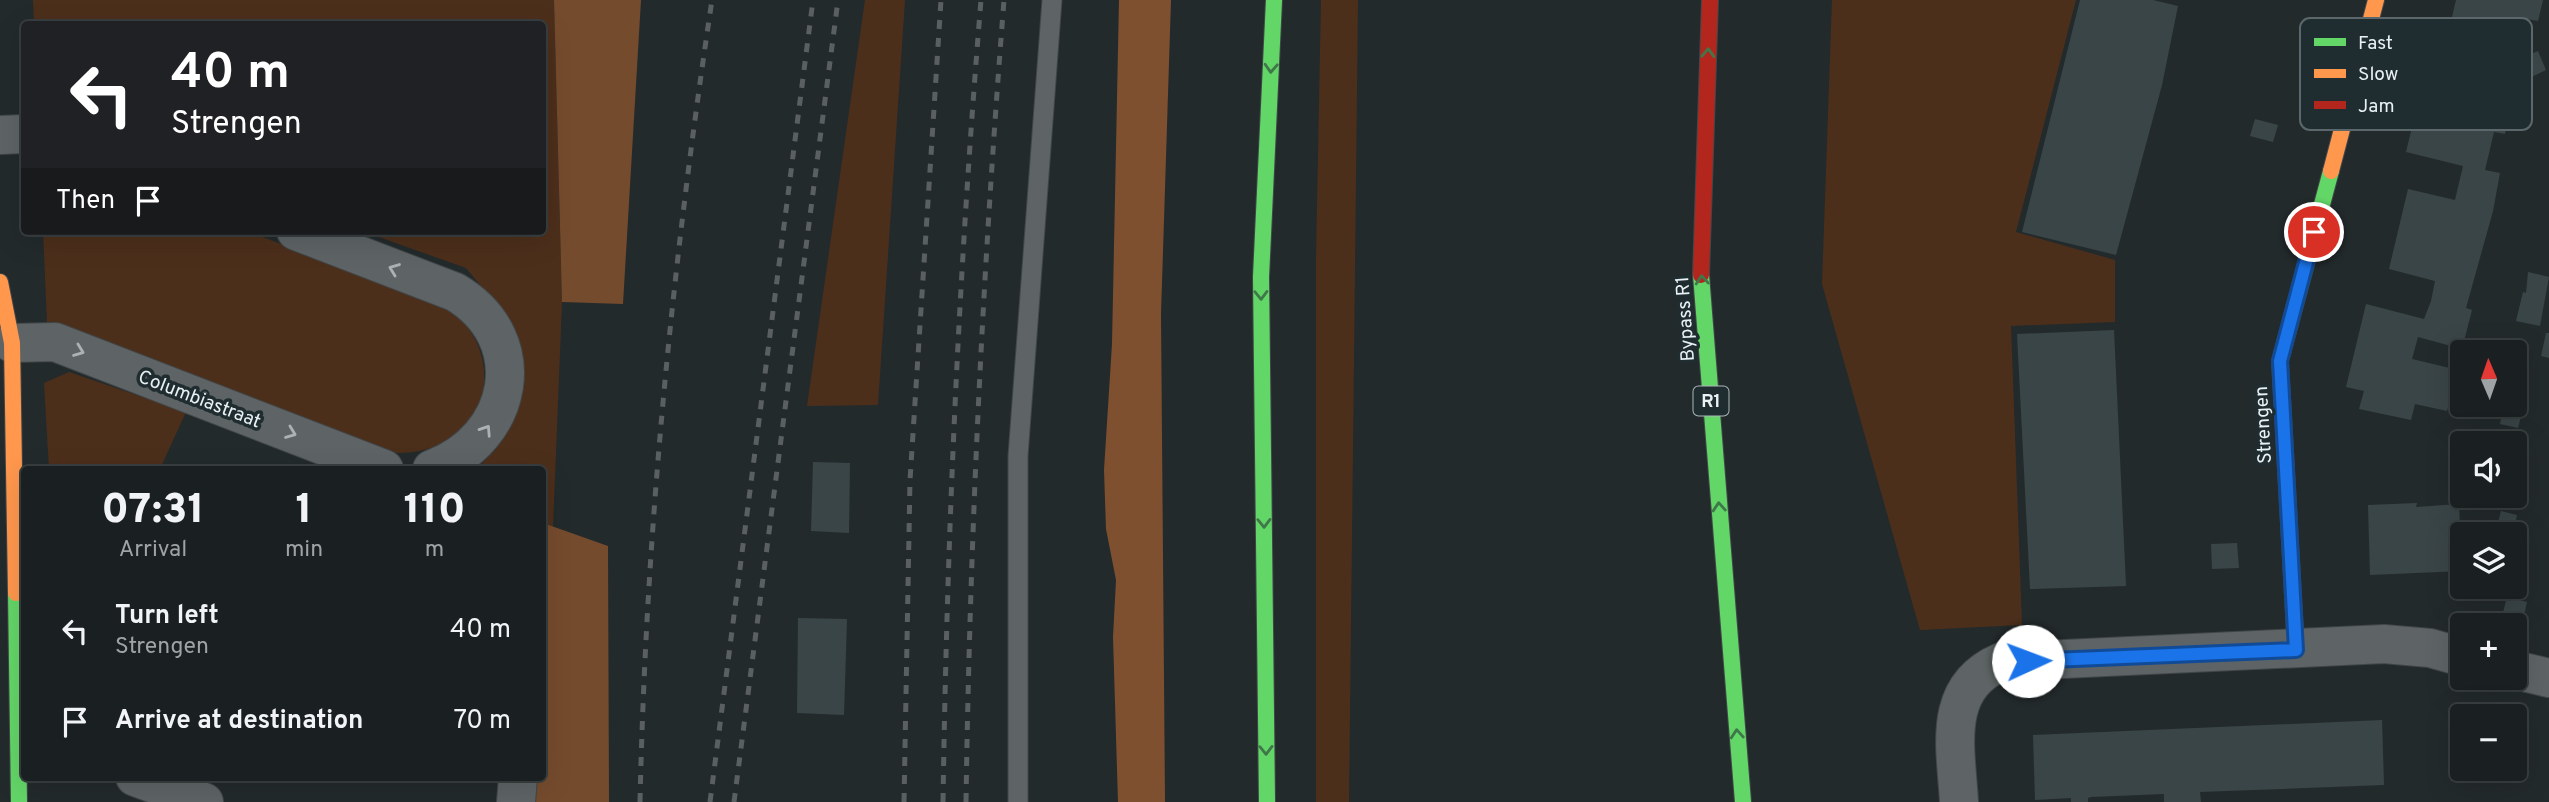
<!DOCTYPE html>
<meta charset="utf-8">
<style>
body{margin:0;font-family:Overpass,sans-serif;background:#23282a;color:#f1f3f6;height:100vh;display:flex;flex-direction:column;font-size:26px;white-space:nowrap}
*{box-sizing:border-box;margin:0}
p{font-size:23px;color:#9fa3a5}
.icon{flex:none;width:38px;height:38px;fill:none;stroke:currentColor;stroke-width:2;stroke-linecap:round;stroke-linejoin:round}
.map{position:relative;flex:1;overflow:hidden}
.side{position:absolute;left:21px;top:466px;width:525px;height:315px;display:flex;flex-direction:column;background:#1a2021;border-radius:7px;box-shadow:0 7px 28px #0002,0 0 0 2px #383e3f}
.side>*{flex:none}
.guide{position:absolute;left:21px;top:21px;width:525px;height:214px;border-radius:7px;box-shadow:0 7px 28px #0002,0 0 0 2px #383e3f;background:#202124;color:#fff;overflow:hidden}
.needle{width:46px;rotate:358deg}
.buttons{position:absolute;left:2450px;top:340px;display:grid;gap:14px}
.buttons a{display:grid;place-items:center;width:77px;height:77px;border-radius:7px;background:#1a2021;box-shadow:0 7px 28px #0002,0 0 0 2px #383e3f;font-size:35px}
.pin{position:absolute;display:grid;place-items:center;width:60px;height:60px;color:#fff;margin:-30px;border:4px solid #fff;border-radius:50%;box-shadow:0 2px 7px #0007}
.me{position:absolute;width:77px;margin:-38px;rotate:88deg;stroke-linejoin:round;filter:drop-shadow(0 0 5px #0008)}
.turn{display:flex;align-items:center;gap:24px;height:147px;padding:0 35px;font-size:32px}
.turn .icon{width:91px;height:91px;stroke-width:2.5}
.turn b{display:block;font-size:49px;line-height:60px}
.then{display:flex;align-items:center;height:66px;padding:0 35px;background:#0003;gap:14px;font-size:26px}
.eta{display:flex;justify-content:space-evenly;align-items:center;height:119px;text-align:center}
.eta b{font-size:42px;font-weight:800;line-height:49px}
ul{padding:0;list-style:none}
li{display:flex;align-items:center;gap:21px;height:91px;padding:0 35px}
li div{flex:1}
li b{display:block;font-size:26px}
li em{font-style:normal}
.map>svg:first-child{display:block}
.green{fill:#4c2f1b}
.forest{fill:#754b2d}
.water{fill:#7e5030}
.building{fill:#3a4548}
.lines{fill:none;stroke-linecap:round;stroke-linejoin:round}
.lane-casing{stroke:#414749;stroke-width:21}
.street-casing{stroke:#414749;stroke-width:40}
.fast-casing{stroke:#414749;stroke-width:18}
.slow-casing{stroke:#414749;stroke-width:18}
.jam-casing{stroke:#414749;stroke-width:18}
.lane{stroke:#5e6465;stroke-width:19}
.street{stroke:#5e6465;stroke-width:38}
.fast{stroke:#63d668;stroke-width:16}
.slow{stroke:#ff974d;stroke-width:16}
.jam{stroke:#b3261e;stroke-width:16}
.rail{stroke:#5a6061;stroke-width:5;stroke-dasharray:9 9;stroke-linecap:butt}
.oneway{stroke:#3e7849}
.oneway2{stroke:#aab2b3}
.route-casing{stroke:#114b97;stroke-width:18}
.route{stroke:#1a73e8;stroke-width:12}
.labels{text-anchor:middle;stroke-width:7;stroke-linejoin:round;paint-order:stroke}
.shield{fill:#1f2c30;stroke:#acb6b8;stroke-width:2}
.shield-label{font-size:18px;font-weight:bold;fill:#e8f1f3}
.street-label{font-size:19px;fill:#e8f1f3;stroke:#1f2c30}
.key{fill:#1f2c30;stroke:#5b676a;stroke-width:2}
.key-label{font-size:19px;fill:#e8f1f3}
</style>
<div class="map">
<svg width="2549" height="802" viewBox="0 0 2549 802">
<rect width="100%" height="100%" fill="#232a2c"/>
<path class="green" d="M33 0H554L562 302 553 527 543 523 542 469H477L496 449 514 419 519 389 501 310 466 268 362 231H542V24H34Z
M865 0H905L878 405 807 406Z
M1321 0H1358L1349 802H1316V259Z
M1832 0H2076L2016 232 2115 260V322L2011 326 2022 625 1920 630 1822 284Z
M43 231H247L447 307C516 359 483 455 397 453L47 322Z
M69 372 186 412 160 469H49L44 383Z"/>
<path class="forest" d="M554 0H641L623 304 562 302Z
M543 523 608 546 609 802H531L534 777H542Z"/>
<path class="water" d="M1119 0H1171L1161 314 1165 802H1118L1113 637 1116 580 1106 529 1104 470 1112 344Z"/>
<path class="building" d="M2080 0H2153L2178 6 2162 85 2116 255 2022 232Z
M2456 0H2543L2538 21 2526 19 2533 28 2528 51 2523 57 2515 58 2512 74 2529 78 2524 97 2513 95 2505 134 2494 132 2485 170 2500 173 2493 211 2466 308 2472 310 2462 349 2418 337 2412 359 2458 370 2447 411 2415 404 2411 420 2359 409 2364 391 2346 387 2366 304 2424 319 2431 301 2435 281 2389 269 2408 189 2455 200 2463 166 2406 152 2425 74 2469 85 2477 50 2446 43Z
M2538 51 2546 70 2529 78 2519 59Z
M2255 119 2278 125 2273 142 2250 136Z
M2528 272 2549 277 2540 326 2516 321 2523 292 2526 293Z
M2114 330 2126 586 2030 589 2017 334Z
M2546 333H2549V358L2541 356Z
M2515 402 2524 404 2518 428 2500 424 2504 404Z
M813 462 850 463 849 533 811 531Z
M2515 488 2528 491 2524 509 2503 504 2505 495H2515Z
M2417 503 2416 507 2459 504 2462 571 2370 575 2368 505Z
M2501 511 2517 515 2513 534H2495Z
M2237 543 2239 568 2212 569 2211 544Z
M2507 597 2527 602 2522 625 2501 620Z
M798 618 847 619 844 715 797 713Z
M2382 720 2384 785 2200 792 2201 802H2164V794L2091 797 2088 798V802H2071V798L2035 800 2033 735Z"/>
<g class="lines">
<defs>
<path id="lane" d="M1018 802V456L1052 0"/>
<path id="street" d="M0 135 24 134
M296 231 455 292C534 339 514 439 432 469
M12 343 55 342 384 469
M2515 670 2549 678
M135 777 204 802
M516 802 518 777
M1959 802C1956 748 1941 688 2001 662L2384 644 2430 648 2462 657"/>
<path id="fast" d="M1701 275 1743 802
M16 593 19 802
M2296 650 2280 361 2331 171
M1267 802 1261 277 1274 0"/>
<path id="slow" d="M2331 171 2376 0
M0 282 12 343 16 593"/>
<path id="jam" d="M1701 275 1710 0"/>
</defs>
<use href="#lane" class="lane-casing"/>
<use href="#street" class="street-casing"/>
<use href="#fast" class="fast-casing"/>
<use href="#slow" class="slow-casing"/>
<use href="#jam" class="jam-casing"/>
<use href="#lane" class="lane"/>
<use href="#street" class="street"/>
<use href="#fast" class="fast"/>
<use href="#slow" class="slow"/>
<use href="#jam" class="jam"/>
<path class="rail" d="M640 802C646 533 672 266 712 0
M710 802 813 0
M734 802 838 0
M904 802 910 480 941 0
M943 802C947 534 959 267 981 0
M966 802C970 534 983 267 1004 0"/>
</g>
<defs><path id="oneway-chevron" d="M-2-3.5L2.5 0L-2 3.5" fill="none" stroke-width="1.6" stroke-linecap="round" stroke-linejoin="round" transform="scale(1.75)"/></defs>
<g class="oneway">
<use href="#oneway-chevron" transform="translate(1708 53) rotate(-88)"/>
<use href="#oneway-chevron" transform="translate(1271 68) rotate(93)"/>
<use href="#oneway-chevron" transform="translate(1702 280) rotate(-94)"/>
<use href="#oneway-chevron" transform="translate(1261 295) rotate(89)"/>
<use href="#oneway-chevron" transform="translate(1719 507) rotate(-94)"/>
<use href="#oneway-chevron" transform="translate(1264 523) rotate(89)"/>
<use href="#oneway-chevron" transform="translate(1737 734) rotate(-94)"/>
<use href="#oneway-chevron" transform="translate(1266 750) rotate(89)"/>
</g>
<g class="oneway2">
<use href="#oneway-chevron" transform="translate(394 269) rotate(-159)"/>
<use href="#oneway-chevron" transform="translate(79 351) rotate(21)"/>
<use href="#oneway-chevron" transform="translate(486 430) rotate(-57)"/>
<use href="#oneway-chevron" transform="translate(291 433) rotate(21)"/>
</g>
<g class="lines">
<defs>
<path id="route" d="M2028 661 2296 650 2280 361 2314 232"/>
</defs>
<use href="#route" class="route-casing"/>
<use href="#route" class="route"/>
</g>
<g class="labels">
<rect class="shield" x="1693.5" y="386.5" width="35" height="29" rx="5"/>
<g class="shield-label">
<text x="1711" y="407">R1</text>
</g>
<g class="street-label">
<text transform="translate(1684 319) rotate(-94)" y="7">Bypass R1</text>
<text transform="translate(200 398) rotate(21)" y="7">Columbiastraat</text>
<text transform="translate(2262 425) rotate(-93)" y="7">Strengen</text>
</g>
</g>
<rect x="2300" y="18" width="232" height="112" rx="10" class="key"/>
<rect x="2314" y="38" width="32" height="8" fill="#63d668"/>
<rect x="2314" y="69" width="32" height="9" fill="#ff974d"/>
<rect x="2314" y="101" width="32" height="8" fill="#b3261e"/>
<g class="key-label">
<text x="2358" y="49">Fast</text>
<text x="2358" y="80">Slow</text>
<text x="2358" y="112">Jam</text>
</g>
</svg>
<div class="buttons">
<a><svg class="needle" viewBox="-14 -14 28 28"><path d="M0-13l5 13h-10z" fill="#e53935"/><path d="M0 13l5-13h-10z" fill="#9fa3a5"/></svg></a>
<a><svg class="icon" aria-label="sound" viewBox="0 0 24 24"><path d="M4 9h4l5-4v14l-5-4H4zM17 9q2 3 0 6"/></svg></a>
<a><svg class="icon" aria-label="layers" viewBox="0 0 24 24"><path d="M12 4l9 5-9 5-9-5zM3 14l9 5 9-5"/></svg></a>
<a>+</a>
<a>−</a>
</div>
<div class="pin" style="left:2314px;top:232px;background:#d93025"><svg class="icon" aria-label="arrive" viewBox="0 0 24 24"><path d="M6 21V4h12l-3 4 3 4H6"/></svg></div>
<svg class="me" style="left:2028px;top:661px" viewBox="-20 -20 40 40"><circle r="19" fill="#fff"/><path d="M0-13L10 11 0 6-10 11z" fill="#1a73e8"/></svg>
<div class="guide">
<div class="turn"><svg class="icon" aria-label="left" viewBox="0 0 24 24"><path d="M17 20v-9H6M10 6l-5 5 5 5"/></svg><div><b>40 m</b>Strengen</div></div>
<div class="then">Then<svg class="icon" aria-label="arrive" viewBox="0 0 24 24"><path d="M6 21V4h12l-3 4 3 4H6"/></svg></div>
</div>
<section class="side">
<div class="eta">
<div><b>07:31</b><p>Arrival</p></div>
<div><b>1</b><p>min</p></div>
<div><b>110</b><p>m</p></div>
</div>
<ul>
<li><svg class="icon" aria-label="left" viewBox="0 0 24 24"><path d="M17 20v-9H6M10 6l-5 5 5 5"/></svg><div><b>Turn left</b><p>Strengen</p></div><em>40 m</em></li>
<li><svg class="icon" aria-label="arrive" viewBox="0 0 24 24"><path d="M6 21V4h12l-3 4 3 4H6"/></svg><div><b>Arrive at destination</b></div><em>70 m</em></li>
</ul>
</section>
</div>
